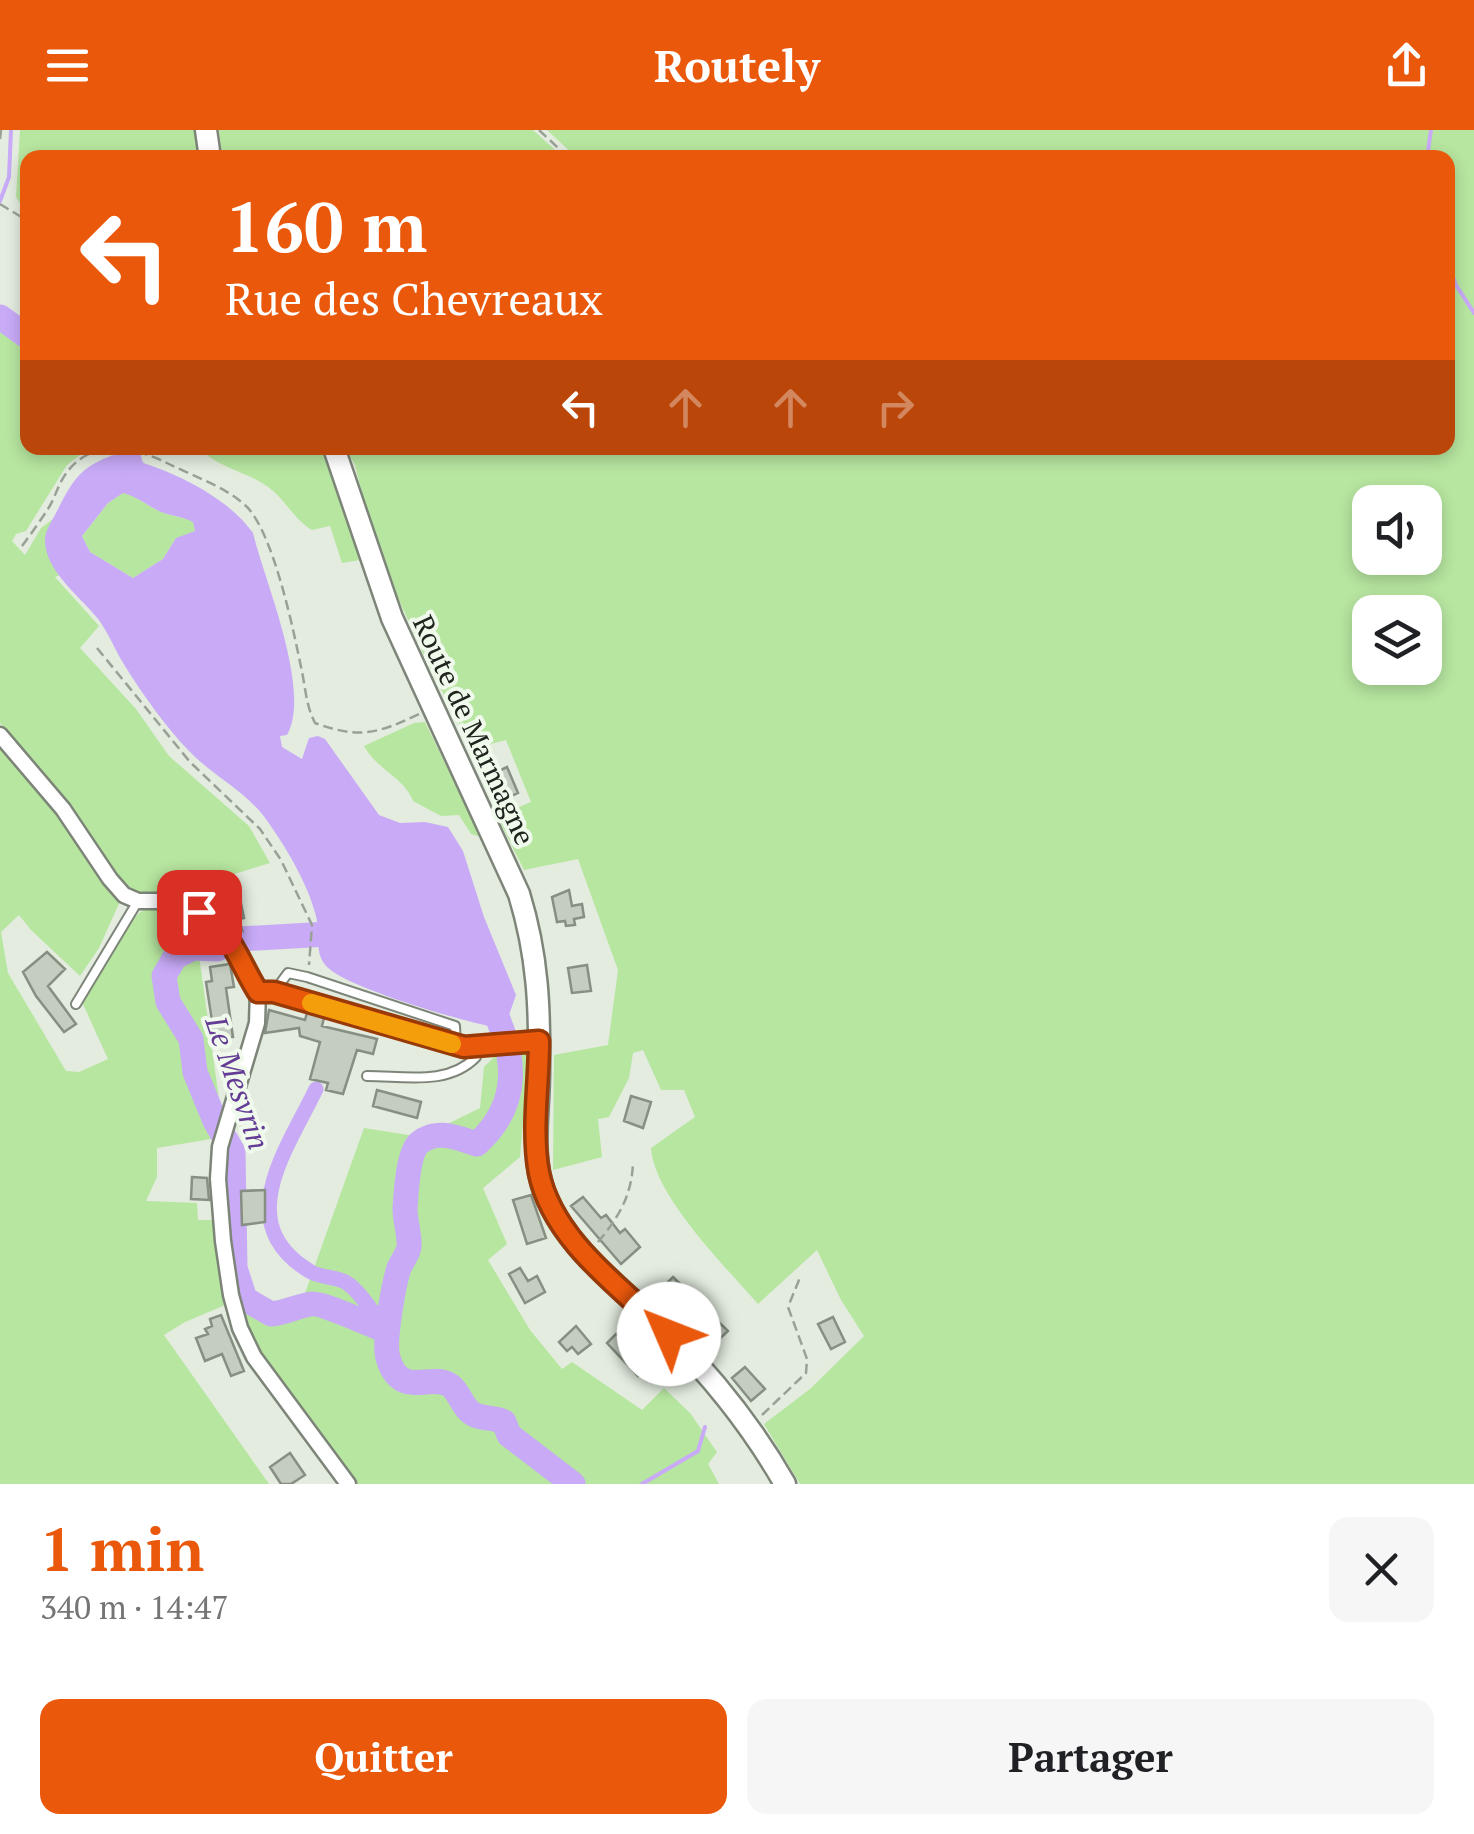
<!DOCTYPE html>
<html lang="fr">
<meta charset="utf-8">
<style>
body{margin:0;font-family:"PT Serif",serif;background:#f6f6f6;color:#202124;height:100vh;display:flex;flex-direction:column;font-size:38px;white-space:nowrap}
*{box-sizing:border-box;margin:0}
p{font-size:32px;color:#757577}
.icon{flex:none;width:55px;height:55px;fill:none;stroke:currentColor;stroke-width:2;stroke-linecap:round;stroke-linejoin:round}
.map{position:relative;height:1354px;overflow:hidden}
.sheet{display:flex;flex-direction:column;background:#fff;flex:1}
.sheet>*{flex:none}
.banner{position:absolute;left:20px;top:20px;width:1435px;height:305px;border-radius:20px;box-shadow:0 5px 15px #0003;background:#ea580c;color:#fff;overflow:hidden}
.fabs{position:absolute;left:1352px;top:355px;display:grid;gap:20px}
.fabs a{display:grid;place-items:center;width:90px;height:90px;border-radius:20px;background:#fff;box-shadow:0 5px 15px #0003;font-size:50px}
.pin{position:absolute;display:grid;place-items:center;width:85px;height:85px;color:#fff;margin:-42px;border-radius:20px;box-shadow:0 5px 15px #0006}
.me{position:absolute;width:110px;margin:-55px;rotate:314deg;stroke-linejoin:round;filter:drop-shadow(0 0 8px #0008)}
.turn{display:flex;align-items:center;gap:35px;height:210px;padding:0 40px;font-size:45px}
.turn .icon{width:130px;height:130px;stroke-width:2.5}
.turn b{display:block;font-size:70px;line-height:85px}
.lanes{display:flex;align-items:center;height:95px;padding:0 40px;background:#0003;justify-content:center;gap:50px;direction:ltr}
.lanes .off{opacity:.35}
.round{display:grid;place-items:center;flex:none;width:105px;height:105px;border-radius:20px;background:#f6f6f6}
.overview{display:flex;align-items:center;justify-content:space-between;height:170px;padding:0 40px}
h1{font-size:60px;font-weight:600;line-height:75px;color:#ea580c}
.cta{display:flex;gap:20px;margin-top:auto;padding:20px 40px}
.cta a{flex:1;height:115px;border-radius:20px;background:#ea580c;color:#fff;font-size:40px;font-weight:600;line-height:115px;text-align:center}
.cta a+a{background:#f6f6f6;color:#202124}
header{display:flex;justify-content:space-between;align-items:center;height:130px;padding:0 40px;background:#ea580c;color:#fff;font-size:45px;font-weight:600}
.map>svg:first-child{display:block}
.green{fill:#b7e6a0;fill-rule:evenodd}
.water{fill:#c8aaf7;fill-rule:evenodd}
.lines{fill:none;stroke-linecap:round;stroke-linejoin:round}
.stream{stroke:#c8aaf7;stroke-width:4}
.canal{stroke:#c8aaf7;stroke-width:15}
.river{stroke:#c8aaf7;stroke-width:25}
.building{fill:#c4cdc0;stroke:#868f82;stroke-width:2.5}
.service-casing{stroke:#7d8579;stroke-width:12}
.minor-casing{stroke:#7d8579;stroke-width:19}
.secondary-casing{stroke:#7d8579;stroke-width:25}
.path{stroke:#99a096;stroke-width:2.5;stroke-dasharray:10 5;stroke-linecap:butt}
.service{stroke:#fff;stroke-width:8}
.minor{stroke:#fff;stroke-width:14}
.secondary{stroke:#fff;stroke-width:20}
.route-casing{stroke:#983908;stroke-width:25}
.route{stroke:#ea580c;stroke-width:18}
.slow{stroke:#f59e0b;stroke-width:18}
.labels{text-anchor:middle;stroke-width:8;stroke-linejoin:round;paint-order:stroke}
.street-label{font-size:28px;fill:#20241f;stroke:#f0faec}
.water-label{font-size:30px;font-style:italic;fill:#643c95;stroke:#f0faec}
</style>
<header><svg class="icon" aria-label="menu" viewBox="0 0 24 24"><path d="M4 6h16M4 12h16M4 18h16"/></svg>Routely<svg class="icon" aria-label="share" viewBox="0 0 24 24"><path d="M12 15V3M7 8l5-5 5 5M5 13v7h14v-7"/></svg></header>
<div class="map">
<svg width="1474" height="1354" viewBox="0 0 1474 1354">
<rect width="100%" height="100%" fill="#e3ecdf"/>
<path class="green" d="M20 0H197L201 27 28 28 27 84 16 67Z
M219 0H533L563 27H222Z
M547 0H1474V1354H800L764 1294 810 1259 864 1206 841 1170 817 1120 758 1174C725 1136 654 1066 651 1018L695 987 684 960H661L643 920 633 923 629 948 609 987 598 989 602 1027 553 1040 554 925 608 915 618 840 578 729 524 740 497 686 531 672 506 610 468 620 464 603 427 532 375 417 355 335 345 318H1448V28H577ZM1370 372H1425V428H1370ZM1370 482H1425V538H1370Z
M0 185 7 187 27 213 28 318H89L67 335 26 401 16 404 12 411 25 425 41 398 53 389C44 412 48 423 60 445L55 447 99 496 80 518 136 579 169 626 249 696 270 733 215 750 188 770 162 765H137L127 759 114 746 67 674 0 593Z
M199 318H324L360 430 342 433 330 396 312 400C295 390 288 374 273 361 252 342 220 340 199 318Z
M124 362C138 367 148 377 162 382 172 387 182 386 194 392L195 402 176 408 163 429 133 448 90 422 82 406 108 373Z
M425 592 481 707 471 704 459 685 441 686 413 671C404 647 376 639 364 616L414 593Z
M0 619 61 687 121 769 99 818 80 846 31 800 19 785 1 802 8 843 66 941 79 942 108 929 82 872C94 853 123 798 137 785 163 761 211 790 227 812L199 826 222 990 217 1008 157 1018V1047L146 1071 197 1073 198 1090H214L225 1175 185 1192 164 1205 269 1354H0Z
M500 921H524L528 930 520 1027 483 1058 507 1114 488 1130 530 1200 562 1239 572 1232 642 1280 664 1258 690 1283 717 1322 708 1334 719 1354H356L259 1221 247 1195 239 1162 269 1183 304 1166 364 998 421 1007 480 978 484 937Z"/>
<path class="water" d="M113 325C159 334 225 363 253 403 265 452 312 561 287 605L280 606 282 617 302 629 309 608 318 606 325 609 379 685 400 693 425 692 448 697 463 721 484 787 516 865 504 899C470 894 359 861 332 841 312 827 321 807 316 786 308 754 287 719 268 692 248 662 214 647 189 621 166 597 143 565 125 536 116 522 109 504 99 490 82 468 44 441 45 409 45 401 53 389 57 381 73 350 79 338 113 325ZM123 363C138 367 148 376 161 382 171 386 181 386 193 392L195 401 176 408 163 429 133 448 90 422 82 406 108 373Z"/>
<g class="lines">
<path class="stream" d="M1427 28 1431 0
M0 71 9 47 11 0
M1448 134 1456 155 1474 183
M642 1354 698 1321 705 1297"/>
<path class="canal" d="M316 959C287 1020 230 1094 311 1142 322 1148 339 1147 347 1153 363 1164 375 1187 387 1201"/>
<path class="river" d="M0 187 28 207
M128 318C128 336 133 344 149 353
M328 804 239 809 217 819 193 818 175 827 164 846 168 872 191 909 195 942 215 991 233 1022 235 1138 245 1169 271 1184C285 1183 297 1176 311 1174 322 1172 372 1196 387 1201
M490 872C516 923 523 972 477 1014 458 1008 436 998 419 1013 408 1023 406 1063 405 1079 405 1091 410 1105 409 1117 408 1124 402 1131 399 1138 394 1153 383 1212 388 1228 401 1271 431 1241 451 1256 460 1263 463 1280 475 1285 484 1289 494 1287 504 1292L509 1305 573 1354"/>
</g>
<path class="building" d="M507 637 518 663 503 670 492 644Z
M238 759 244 788 239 789 242 800 220 781 217 764Z
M569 760 572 776 582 774 584 787 574 789 575 795 566 796 565 791 557 792 552 767Z
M47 822 65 839 48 856 76 894 64 902 36 866 23 842Z
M230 834 234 857 226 858 233 907 215 910 206 852 212 851 210 837Z
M587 835 591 861 572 863 568 838Z
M269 880 305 890 307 883 324 888 322 896 377 909 373 924 357 920 343 964 326 960 328 953 310 949 320 912 300 906 299 898 265 903Z
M377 960 421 972 417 988 373 976Z
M631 966 651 972 643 998 624 991Z
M192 1047 207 1048 209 1070 191 1069Z
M265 1060V1092L242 1095 241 1061Z
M531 1065 546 1108 527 1114 513 1070Z
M583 1067 601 1088 606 1085 620 1103 625 1099 640 1117 621 1134 571 1076Z
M520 1138 528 1151 537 1146 545 1162 525 1173 509 1144Z
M673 1147 728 1201 714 1214 679 1179 675 1183 664 1172 670 1166 662 1158Z
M221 1185 244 1241 231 1246 222 1224 205 1231 196 1208 208 1204 205 1199 212 1196 210 1189Z
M833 1187 845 1212 831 1219 818 1194Z
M576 1196 591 1214 578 1224 572 1217 567 1221 559 1212Z
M616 1204 635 1223 640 1217 654 1231 638 1246 607 1213Z
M745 1237 765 1259 751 1271 732 1248Z
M290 1323 305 1345 291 1354H281L270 1337Z"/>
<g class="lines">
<defs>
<path id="service" d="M274 862 288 843 307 847 455 896 456 915
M76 874 138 771
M367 946C405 946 448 956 476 927L477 917"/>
<path id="minor" d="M0 605 63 679 110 749 124 765 138 771H167L218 791 258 861 274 862 463 917 539 911
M258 861 257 893 220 1017 218 1049 223 1111 231 1165 240 1198 254 1227 348 1354"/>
<path id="secondary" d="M206 0 210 28
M334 318 392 488 519 764C538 826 540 878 539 943 539 983 530 1026 545 1064 568 1122 627 1162 670 1205 715 1250 753 1298 785 1354"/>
</defs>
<use href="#service" class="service-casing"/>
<use href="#minor" class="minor-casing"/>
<use href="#secondary" class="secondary-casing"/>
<path class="path" d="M539 0 569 28
M0 9 1 0
M0 74 23 88 28 101
M22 416C31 404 40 391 48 379 55 368 58 355 65 345 90 308 133 316 167 333 192 346 227 357 247 377 274 405 294 502 302 542 306 561 306 575 315 593 359 609 377 604 419 584
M97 518 190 632 260 699 281 730 312 795 309 835
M598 1112C619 1087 632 1065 633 1032
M762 1285 806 1243 807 1229 788 1177 801 1145"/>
<use href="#service" class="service"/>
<use href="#minor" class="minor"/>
<use href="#secondary" class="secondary"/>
</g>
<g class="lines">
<defs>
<path id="route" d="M199 782C231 799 239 832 258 862H274L464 917 539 911C539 954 531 1001 539 1043 553 1111 622 1158 669 1204"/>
</defs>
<use href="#route" class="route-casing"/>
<use href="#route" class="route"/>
<path class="slow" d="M311 873 452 914"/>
</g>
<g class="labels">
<g class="street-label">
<text transform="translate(474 600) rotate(65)" y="10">Route de Marmagne</text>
</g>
<g class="water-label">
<text transform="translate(237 953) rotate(71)" y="10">Le Mesvrin</text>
</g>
</g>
</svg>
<div class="fabs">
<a><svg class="icon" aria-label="sound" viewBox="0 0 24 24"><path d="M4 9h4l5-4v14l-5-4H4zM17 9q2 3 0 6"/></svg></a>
<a><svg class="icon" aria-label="layers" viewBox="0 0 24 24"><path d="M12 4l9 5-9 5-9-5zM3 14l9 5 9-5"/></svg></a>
</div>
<div class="pin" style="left:199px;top:782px;background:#d93025"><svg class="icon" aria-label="arrive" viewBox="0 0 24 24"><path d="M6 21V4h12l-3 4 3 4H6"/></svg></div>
<svg class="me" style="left:669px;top:1204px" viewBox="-20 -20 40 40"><circle r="19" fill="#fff"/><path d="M0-13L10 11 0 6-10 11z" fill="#ea580c"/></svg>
<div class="banner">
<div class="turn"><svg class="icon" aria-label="left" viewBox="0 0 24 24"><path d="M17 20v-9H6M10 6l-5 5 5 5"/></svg><div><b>160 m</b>Rue des Chevreaux</div></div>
<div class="lanes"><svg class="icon" aria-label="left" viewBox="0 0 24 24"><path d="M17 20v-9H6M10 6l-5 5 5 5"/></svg><svg class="icon off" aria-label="ahead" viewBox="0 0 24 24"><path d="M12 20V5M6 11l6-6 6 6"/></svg><svg class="icon off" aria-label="ahead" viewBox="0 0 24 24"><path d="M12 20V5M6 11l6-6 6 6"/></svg><svg class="icon off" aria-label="right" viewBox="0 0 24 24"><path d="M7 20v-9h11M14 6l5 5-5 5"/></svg></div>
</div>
</div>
<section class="sheet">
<div class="overview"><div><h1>1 min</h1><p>340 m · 14:47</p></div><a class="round"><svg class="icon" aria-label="close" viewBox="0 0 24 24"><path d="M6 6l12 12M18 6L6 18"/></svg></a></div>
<div class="cta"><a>Quitter</a><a>Partager</a></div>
</section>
